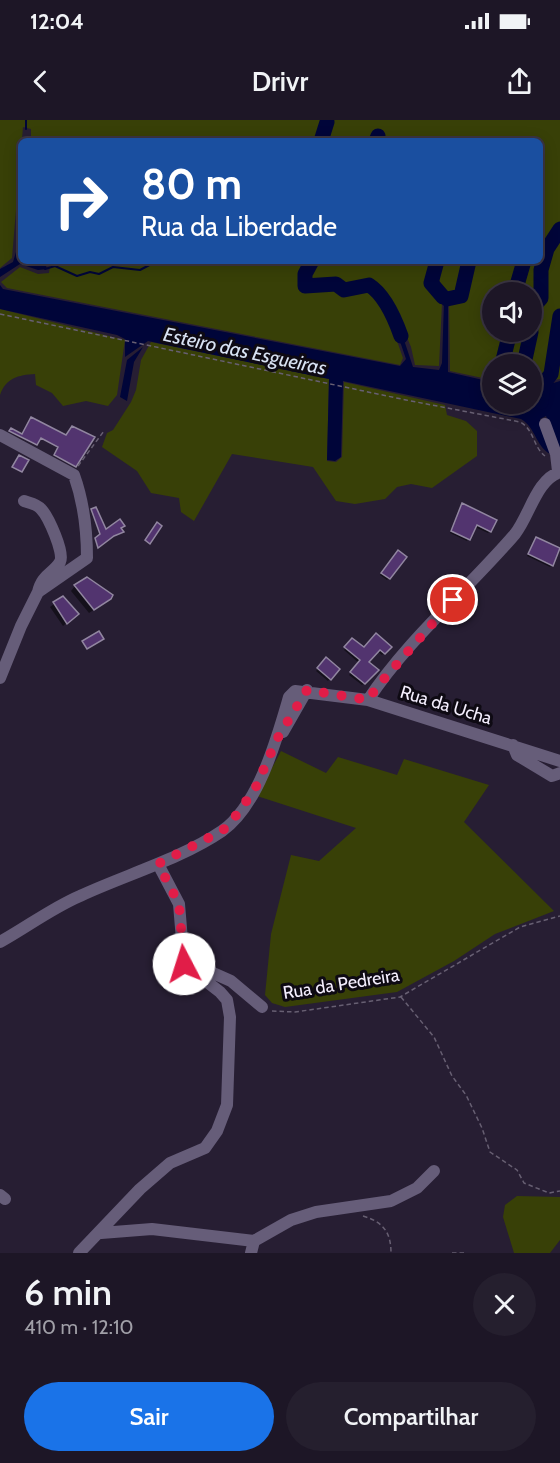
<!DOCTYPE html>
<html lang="pt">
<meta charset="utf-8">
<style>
body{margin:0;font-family:Cabin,sans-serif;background:#251f2e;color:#f1f3f6;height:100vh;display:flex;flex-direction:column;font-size:22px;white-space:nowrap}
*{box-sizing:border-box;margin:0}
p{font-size:20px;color:#a09fa7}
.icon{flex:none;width:33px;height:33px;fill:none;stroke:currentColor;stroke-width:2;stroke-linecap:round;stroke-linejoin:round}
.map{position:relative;height:1133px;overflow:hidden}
.panel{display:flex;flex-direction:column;background:#1d1626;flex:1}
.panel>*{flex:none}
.guide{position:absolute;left:18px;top:18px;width:525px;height:126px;border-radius:9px;box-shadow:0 3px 15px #0003,0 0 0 2px #3b3543;background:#1a4fa0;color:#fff;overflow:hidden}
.controls{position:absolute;left:482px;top:162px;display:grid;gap:12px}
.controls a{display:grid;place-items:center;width:60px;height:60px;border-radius:50%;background:#1d1626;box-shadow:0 3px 15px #0003,0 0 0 2px #3b3543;font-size:30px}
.pin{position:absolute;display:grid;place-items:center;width:51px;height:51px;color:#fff;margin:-26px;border:3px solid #fff;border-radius:50%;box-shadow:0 2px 6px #0007}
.me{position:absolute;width:66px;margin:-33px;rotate:355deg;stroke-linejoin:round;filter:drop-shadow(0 0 4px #0008)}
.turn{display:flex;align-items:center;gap:21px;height:126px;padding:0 24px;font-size:27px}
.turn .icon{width:78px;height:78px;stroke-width:2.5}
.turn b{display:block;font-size:42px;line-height:51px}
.round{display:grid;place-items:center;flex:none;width:63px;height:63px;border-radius:32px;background:#251f2e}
.overview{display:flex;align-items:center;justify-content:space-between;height:102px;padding:0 24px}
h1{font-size:36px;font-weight:600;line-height:45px}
.cta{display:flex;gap:12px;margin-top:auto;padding:12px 24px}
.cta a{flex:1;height:69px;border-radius:36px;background:#1a73e8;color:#fff;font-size:24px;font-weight:600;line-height:69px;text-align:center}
.cta a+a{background:#251f2e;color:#f1f3f6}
.status{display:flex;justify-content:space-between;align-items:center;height:42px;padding:0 30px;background:#1d1626;direction:ltr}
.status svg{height:16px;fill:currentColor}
header{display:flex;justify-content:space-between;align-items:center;height:78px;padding:0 24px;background:#1d1626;font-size:27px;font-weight:600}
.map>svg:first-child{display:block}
.green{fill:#384007;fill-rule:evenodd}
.water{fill:#000539}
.shadow{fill:#0007}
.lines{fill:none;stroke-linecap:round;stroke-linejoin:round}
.stream{stroke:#000539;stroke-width:2}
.river{stroke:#000539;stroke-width:15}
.building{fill:#52346f;stroke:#9186a0;stroke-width:1.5}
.path{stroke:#675f72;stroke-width:1.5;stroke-dasharray:4.5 3;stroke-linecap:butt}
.minor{stroke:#665d79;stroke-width:12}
.route{stroke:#e11d48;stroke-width:10;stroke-dasharray:0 18}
.labels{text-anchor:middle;stroke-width:6;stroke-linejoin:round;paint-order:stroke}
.street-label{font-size:18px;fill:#f4eefd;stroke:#0e0a13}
.water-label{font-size:20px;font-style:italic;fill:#d8e2f3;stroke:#0e0a13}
</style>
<div class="status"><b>12:04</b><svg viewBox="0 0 49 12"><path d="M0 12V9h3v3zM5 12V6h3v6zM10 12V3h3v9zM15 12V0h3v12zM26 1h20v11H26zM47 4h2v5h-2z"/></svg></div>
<header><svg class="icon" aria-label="back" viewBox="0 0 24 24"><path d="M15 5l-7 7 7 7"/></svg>Drivr<svg class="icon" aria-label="share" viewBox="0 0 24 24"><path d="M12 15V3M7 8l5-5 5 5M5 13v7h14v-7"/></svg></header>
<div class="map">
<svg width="560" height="1133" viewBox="0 0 560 1133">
<rect width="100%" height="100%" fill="#271e33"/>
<path class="green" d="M0 0H560V259L531 263V244H492V260L450 251 449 183 468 175 469 168 451 175 443 171 438 156 430 158 428 166 442 183 439 246 415 245 411 227 398 196H390V201L403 238 400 245 7 168 1 162 20 147 38 154 49 153 50 146 34 141H540V21H31V9L23 7 12 138 0 148ZM531 172V212H492V172Z
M0 189 125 220 117 275 108 286 86 281 63 286 52 273 36 265 35 254C18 255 6 258 0 275Z
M151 222 329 259 327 341 336 342 342 337 344 262 445 285 447 295 466 301 477 311V336L432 368 411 364 397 367 385 379 355 384 336 381 313 347 232 334 194 401 181 392 179 378 151 373 137 351 102 327 107 313 113 310 131 282 136 270 141 240Z
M281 631 326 653 338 637 397 655 404 639 489 665 464 702 554 791 495 814 454 841 397 872 285 887 272 883 265 875 271 814 291 735 319 741 356 708 257 676Z
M517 1076 560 1077V1120L550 1133H514L503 1097 505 1085Z"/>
<path class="water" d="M21 54V141L46 146 47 149 38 150 20 144 0 157V149L13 142 16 132 18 60Z
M435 158 439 171 447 177 468 170 463 177 448 180V252L492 262V284H531V266H544L560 261V330L546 296 540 299 550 334C535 325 536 308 521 299L343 261 341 337 335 341 327 340 329 259 148 221 125 237V219L117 215 0 189V165L3 169 400 246 406 239 392 198 397 199 413 247 439 250 442 243 444 182 431 163Z
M143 227 134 242 127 281 120 277 127 240Z"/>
<path class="shadow" d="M10 311 22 315 93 318 75 346 55 336 59 328 39 317 35 325Z
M461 387 490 411 488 413 475 407 467 421 450 413Z
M536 419 552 445 550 447 527 436Z
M396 434 389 458 387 460 380 455Z
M75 466 110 479 89 493 71 471Z
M62 478 76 495 63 506 50 487Z
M352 520 363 529 389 527 382 535 377 531 367 542 377 550 362 565 349 555 359 543 344 530Z
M326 539 338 549 328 561 316 551Z"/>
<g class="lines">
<path class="stream" d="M26 0V9
M45 149 55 146 77 156 90 152 99 154 113 147 140 150 157 141"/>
<path class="river" d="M321 21 327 2
M376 21 378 16
M312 141 305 154V166L336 164 344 170 369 165C385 175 395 199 401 216
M437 141 431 163 443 177
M515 172 524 141
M447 179 461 176 469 141
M531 209 535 185 541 178V150L547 129 560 109
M502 244 510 212
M524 244 531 212
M541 282 544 263 551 254 560 196"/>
</g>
<path class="building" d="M31 297 66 315 72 306 95 317 76 347 54 335 58 327 41 318 37 325 9 311 11 308 22 314Z
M19 335 29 340 22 352 12 347Z
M462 383 497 400 491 412 477 405 470 420 451 411Z
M96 387 106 409 120 399 125 406 121 408 124 412 114 416 98 428 95 418 100 414 91 389Z
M157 402 162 406 150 424 145 420Z
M536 417 560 428 553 446 528 434Z
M398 430 407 437 390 459 381 453Z
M87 457 113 475 111 479 94 490 74 465Z
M63 476 79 494 67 504 53 482Z
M99 511 104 519 87 529 82 521Z
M376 513 392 527 385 534 380 530 369 542 379 550 365 564 350 552 360 540 344 527 352 518 364 527Z
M326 537 340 549 331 560 317 548Z"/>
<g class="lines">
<path class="path" d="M0 194 406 280 520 302C534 309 533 327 545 336
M78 346 104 311
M401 877 434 917 452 956 466 975 482 1008 490 1032 517 1050 524 1063 549 1073 560 1071
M272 891 295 892 400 877 520 807 560 796
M363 1096C383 1102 391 1112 391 1133
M452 1133H467"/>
<path class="minor" d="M545 304 556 334 558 351
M0 315 74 355C84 383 87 409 87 438L38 472 21 506 0 558
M24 381C30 383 37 384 41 389 48 396 65 433 60 442 53 454 42 454 38 472
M368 580C408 519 467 470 515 414 530 395 536 360 560 352
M283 612 307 570
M513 625 517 635 552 656 560 653
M0 822C27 807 52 788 80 776 125 755 181 739 222 711 259 685 277 618 289 577L295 571 368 580 560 641
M194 853 204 849 231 861 262 887
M0 1075 5 1079
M101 1113 152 1109 254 1121
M254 1121 291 1100 316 1092 391 1081 417 1068 434 1051
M79 1133 140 1069 170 1043 205 1028 217 1011 227 985 230 897 227 880 220 872 184 844 179 784 158 744
M251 1133 254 1121"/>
</g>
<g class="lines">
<path class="route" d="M184 844 179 784 158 744 222 711 232 701 255 669 277 619 307 570 368 580 377 567 453 480"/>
</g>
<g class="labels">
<g class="street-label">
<text transform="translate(446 585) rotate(17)" y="6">Rua da Ucha</text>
<text transform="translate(341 864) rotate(-9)" y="6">Rua da Pedreira</text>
</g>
<g class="water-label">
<text transform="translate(245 231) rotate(12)" y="7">Esteiro das Esgueiras</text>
</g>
</g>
</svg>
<div class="controls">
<a><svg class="icon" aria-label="sound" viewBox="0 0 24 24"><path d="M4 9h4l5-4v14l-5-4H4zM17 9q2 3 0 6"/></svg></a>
<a><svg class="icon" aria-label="layers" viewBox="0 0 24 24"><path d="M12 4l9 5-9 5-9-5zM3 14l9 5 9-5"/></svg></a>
</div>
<div class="pin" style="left:453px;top:480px;background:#d93025"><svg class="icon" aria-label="arrive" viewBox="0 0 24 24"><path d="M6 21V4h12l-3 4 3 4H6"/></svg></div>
<svg class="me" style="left:184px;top:844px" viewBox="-20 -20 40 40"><circle r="19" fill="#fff"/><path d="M0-13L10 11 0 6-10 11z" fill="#e11d48"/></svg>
<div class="guide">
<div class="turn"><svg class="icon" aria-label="right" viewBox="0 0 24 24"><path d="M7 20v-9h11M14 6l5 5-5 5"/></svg><div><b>80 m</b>Rua da Liberdade</div></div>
</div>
</div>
<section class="panel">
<div class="overview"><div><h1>6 min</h1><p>410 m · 12:10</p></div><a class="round"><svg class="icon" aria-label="close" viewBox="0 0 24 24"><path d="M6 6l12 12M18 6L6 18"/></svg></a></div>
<div class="cta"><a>Sair</a><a>Compartilhar</a></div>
</section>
